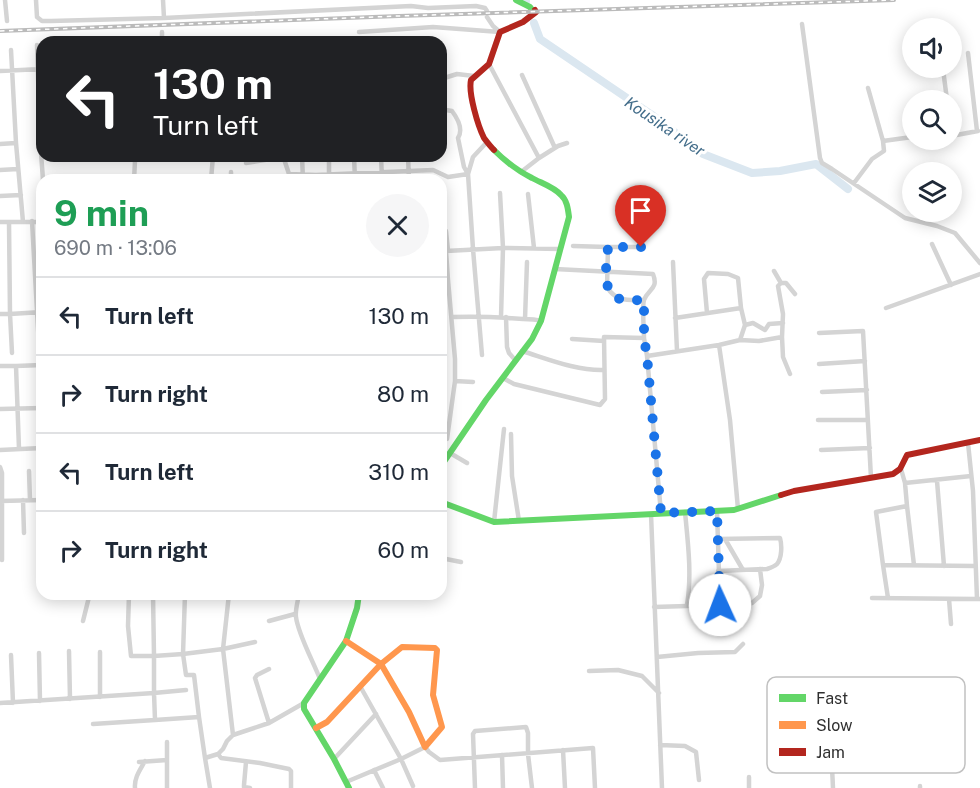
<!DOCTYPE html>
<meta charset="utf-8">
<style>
body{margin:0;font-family:"Public Sans",sans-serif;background:#f6f6f7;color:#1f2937;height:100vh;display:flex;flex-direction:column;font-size:22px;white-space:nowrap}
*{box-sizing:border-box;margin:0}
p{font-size:20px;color:#747a83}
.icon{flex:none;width:33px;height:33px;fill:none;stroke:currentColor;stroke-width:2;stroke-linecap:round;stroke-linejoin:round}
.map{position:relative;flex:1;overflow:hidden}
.panel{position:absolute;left:36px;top:174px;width:411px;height:426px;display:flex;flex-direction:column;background:#fff;border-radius:18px;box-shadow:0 3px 15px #0003}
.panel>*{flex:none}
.banner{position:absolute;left:36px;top:36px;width:411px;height:126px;border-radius:18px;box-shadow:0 3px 15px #0003;background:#202124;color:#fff;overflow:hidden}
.buttons{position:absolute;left:902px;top:18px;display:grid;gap:12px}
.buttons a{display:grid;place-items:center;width:60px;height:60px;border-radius:50%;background:#fff;box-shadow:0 3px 15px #0003;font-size:30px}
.pin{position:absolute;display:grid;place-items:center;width:51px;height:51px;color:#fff;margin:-62px -26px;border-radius:50% 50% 50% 0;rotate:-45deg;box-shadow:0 0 6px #0007}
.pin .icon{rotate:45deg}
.me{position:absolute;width:66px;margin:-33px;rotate:358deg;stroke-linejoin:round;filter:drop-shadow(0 0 4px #0008)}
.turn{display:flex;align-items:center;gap:21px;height:126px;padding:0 18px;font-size:27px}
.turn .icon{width:78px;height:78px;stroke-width:2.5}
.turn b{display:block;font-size:42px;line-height:51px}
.round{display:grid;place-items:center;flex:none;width:63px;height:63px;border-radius:32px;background:#f6f6f7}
.head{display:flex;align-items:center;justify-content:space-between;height:102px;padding:0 18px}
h1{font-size:36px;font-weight:700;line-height:45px;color:#1e9e55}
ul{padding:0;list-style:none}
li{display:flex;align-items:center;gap:18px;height:78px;padding:0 18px;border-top:2px solid #e0e1e3}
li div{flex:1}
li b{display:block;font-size:22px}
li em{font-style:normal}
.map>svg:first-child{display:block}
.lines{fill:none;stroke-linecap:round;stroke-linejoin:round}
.river{stroke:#dbe7f0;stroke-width:8}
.street{stroke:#d4d4d4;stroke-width:4.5}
.fast{stroke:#63d668;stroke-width:6}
.slow{stroke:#ff974d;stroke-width:6}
.jam{stroke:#b3261e;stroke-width:6}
.rail-casing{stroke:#bbb;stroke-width:4}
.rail{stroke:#fff;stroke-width:1.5;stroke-dasharray:4.5;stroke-linecap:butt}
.route{stroke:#1a73e8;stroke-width:10;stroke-dasharray:0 18}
.labels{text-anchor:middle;stroke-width:6;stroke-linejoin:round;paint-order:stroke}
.water-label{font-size:16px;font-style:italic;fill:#436d8a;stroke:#fff}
.key{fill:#fff;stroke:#c1c1c1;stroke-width:1.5}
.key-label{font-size:16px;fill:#2f2f2f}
</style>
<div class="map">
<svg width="980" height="788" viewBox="0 0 980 788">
<rect width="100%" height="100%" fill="#fff"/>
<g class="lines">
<path class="river" d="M526 0V1
M534 23 540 39 652 115 703 154 752 173 780 171 816 164 848 189"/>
<path class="street" d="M5 0 7 21
M36 0 37 17 42 21H51L164 18 163 0
M487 17 493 26 500 32
M164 18 411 6 428 8 476 6 485 8 487 11
M802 24 820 158 822 163 832 169 905 218 937 226 955 233 980 263
M162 32V42
M359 32 433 27 500 32 502 31
M37 45 40 139 43 180
M11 50 16 143 23 222
M968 53 977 131
M489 64 539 158 521 172
M943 69 947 100
M0 71 42 69
M522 75 555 148
M441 79 457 74 474 76
M441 111 446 110 452 111C458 119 463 130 458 138L464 167 468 174 473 249 482 355
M951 133V136L978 131
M883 141 912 137
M0 144 16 143
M283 156 289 174 316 175 433 170 448 177 468 174
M302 156 303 180
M329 156V180
M354 156 355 180
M381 156 382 180
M408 156 409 180
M539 158 558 146 567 143
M246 163 283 157
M0 170 18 169
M468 174 473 157 487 142
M134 180 135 161 140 156
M211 180 213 156
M231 180V172
M854 183 872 159 884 151 883 141 868 88
M500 193 503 248 501 317
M528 194 534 248
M0 196 21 195
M32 221 42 400
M0 222H42
M9 222 10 314 42 312
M446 231 448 251
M932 244 951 285
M573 246 608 247H641
M608 247 607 287C616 302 628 300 644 300
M673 262 677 351
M555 269 653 274C659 289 648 289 644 300 642 306 644 330 644 338
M774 271 781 283H786L795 294
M448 280 446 251 503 248 560 249
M441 281 448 280 455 359V381L447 439H441
M781 283 778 286 783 314 782 337 783 357 790 374
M886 308 980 274
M707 313 704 279 708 273 728 274 738 278 741 308 745 325 740 340
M0 314H10L12 353
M452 317C476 316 499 317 523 319 530 319 535 319 541 321
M506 317 507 347 509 353 516 361
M675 318 741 308
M525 319 527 262
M745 325 753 323 765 330 769 324 783 323
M819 333 863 331 871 478
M572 339 604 341
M719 345 730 420 738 509
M522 351C548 359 577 371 604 370
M647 356 719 345 740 340 759 341 782 337
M819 364 865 361
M0 366H16L42 365
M16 366 19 449
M503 378 514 384 600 405 605 399 604 337 644 338 647 356 661 513
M455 381 473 382
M822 392 867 390
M0 409 42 408
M818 420H867
M511 434 512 476 519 521
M968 443 973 491 977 599H980
M0 450 42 448
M821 450 870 448
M450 453 467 463
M0 467 2 473V560
M901 469 905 483 907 506 876 512 883 565 975 566
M29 471 30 500
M937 481 944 566
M905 483 971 476
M23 500 24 533
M0 501 42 500
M907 506 914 565
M685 512C688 543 692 575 687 605
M651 514 662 788
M494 522 504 429
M718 539 780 538C782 545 782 558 777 564 775 566 770 568 767 569L718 571
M725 539 743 570
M441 558 461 562
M883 565 888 598
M129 594 128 626 131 656H154L153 594
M185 594 183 654 186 675H194L199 717
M229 594 223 649 255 642
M299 594C298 601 295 610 296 617 298 634 313 661 320 679
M872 598 977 599
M949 599 951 624
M720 605 752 603 760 596 762 585 760 569
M654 607 720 605 717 511
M83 621 89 597 115 594
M269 621 295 614
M69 651 70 699
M100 652V697
M39 653 40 701
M11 655 13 703
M657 657 698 653 735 652 743 644
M269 669 257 675 255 678 269 723
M589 671 618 670 642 676 659 693
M360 686 401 759 413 786
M186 690 154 693 155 720 199 717 205 758
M0 703 154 693V656L183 654 223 649 233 735
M93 724 155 720
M830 724 833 788
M167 742V788
M660 745 685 746 696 752 699 780
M563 750 565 788
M218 754 221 758 260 763 289 769 291 771V788
M502 755 503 788
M334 759 376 714
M139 762 167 760
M246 762 244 785V787L250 788
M374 770 383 788
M749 777V788
M346 782 401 759 425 747 429 752 440 760 593 748 595 788
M920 786V788
M135 788C134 778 140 770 145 761
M210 788 205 758 218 754 223 749 227 741 233 735 269 723 304 703
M475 788 473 734 475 731 526 727 528 733V754L532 788"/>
<path class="fast" d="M516 0 530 7 532 10
M441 466 486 400 532 339 541 321 569 217C568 209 567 200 561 195 554 187 541 183 532 178 518 171 505 161 494 150
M441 502 494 522 734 510 781 495
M349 788 334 759 304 709V703L346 641 357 608 359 594"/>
<path class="slow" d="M316 728 327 722 381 664 402 647 435 648 437 650 433 695 442 727 425 747 409 712 381 664 346 641"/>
<path class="jam" d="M494 150C490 146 487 142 484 138 478 126 468 93 471 80L489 64 500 32 523 22 536 12 535 10
M781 495 794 491 893 474 900 469 907 455 980 440"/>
<defs>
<path id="rail" d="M0 31 399 16 894 0"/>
</defs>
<use href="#rail" class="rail-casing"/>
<use href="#rail" class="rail"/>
</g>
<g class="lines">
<path class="route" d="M641 247H608C607 263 600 293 620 299 628 301 636 300 644 300V338L647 356 661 513 717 511 720 605"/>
</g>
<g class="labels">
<g class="water-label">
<text transform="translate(665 126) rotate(34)" y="6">Kousika river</text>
</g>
</g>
<rect x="767" y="677" width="198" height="96" rx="9" class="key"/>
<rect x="779" y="694" width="27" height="8" fill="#63d668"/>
<rect x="779" y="721" width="27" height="8" fill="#ff974d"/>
<rect x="779" y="748" width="27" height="8" fill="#b3261e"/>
<g class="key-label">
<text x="816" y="704">Fast</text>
<text x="816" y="731">Slow</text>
<text x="816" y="758">Jam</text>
</g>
</svg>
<div class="buttons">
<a><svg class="icon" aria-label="sound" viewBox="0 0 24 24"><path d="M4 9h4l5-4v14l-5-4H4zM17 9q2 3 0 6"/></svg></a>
<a><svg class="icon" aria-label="search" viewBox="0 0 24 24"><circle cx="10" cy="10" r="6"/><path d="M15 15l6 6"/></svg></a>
<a><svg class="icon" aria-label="layers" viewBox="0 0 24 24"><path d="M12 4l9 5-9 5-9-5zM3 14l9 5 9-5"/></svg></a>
</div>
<div class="pin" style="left:641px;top:247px;background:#d93025"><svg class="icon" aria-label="arrive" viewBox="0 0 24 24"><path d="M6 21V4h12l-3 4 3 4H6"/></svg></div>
<svg class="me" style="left:720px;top:605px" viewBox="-20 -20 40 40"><circle r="19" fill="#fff"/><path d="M0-13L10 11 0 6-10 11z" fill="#1a73e8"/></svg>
<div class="banner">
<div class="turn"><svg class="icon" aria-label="left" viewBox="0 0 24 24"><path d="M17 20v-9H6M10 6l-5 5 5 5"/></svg><div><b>130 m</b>Turn left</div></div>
</div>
<section class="panel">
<div class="head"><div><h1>9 min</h1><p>690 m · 13:06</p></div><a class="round"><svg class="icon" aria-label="close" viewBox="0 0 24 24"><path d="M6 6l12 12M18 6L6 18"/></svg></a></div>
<ul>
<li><svg class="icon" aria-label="left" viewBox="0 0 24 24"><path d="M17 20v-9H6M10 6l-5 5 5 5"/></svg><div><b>Turn left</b></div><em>130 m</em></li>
<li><svg class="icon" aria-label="right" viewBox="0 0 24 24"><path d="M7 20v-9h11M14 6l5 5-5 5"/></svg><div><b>Turn right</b></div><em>80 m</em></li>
<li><svg class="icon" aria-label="left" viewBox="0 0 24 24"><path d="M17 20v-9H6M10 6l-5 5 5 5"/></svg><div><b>Turn left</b></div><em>310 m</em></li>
<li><svg class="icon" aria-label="right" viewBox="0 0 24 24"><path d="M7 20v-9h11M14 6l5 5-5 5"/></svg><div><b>Turn right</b></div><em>60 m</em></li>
</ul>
</section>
</div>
